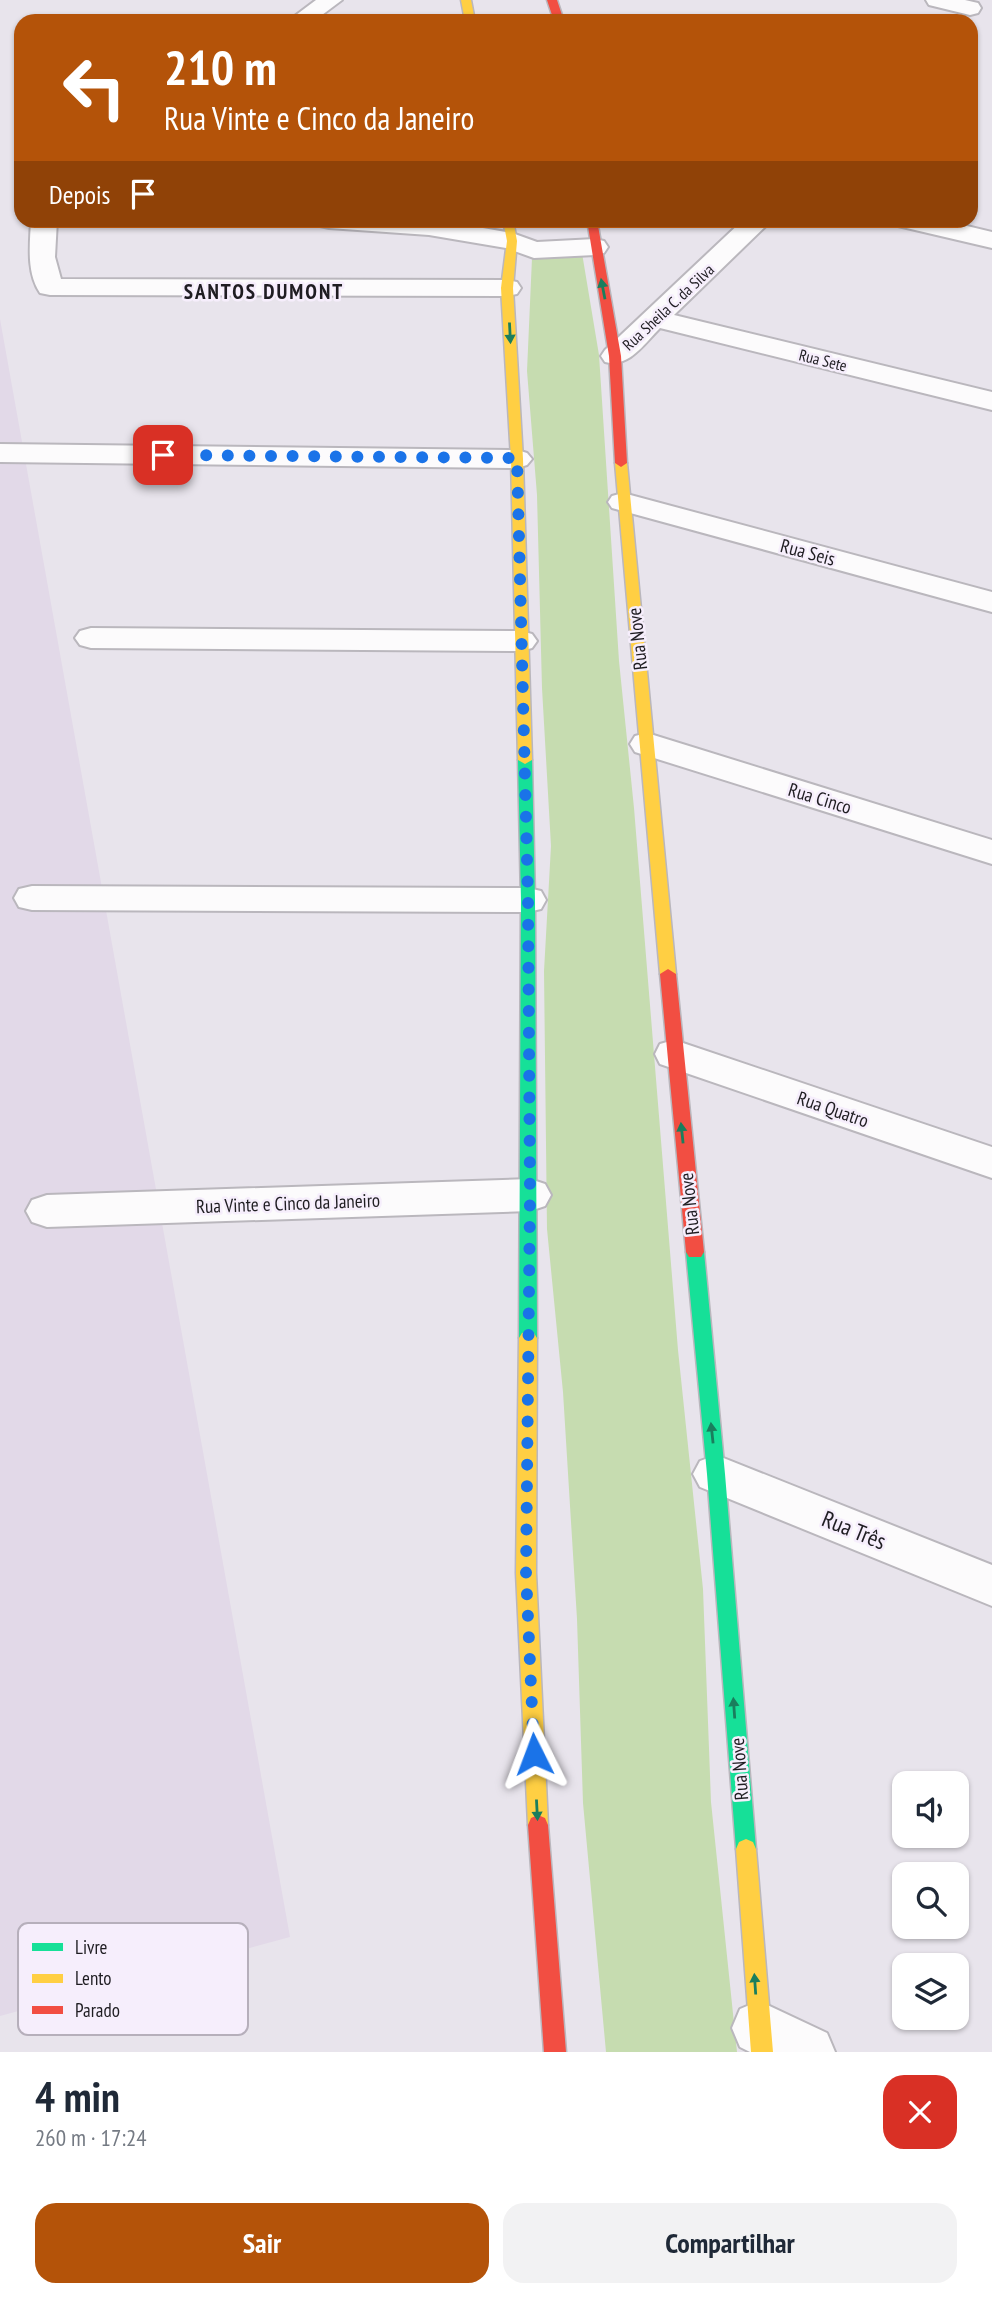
<!DOCTYPE html>
<html lang="pt">
<meta charset="utf-8">
<style>
body{margin:0;font-family:"PT Sans Narrow",sans-serif;background:#f2f2f3;color:#1f2937;height:100vh;display:flex;flex-direction:column;font-size:26px;white-space:nowrap}
*{box-sizing:border-box;margin:0}
p{font-size:23px;color:#747a83}
.icon{flex:none;width:38px;height:38px;fill:none;stroke:currentColor;stroke-width:2;stroke-linecap:round;stroke-linejoin:round}
.map{position:relative;height:2052px;overflow:hidden}
.details{display:flex;flex-direction:column;background:#fff;flex:1}
.details>*{flex:none}
.guide{position:absolute;left:14px;top:14px;width:964px;height:214px;border-radius:21px;box-shadow:0 2px 5px #0004;background:#b45309;color:#fff;overflow:hidden}
.tools{position:absolute;left:892px;top:1771px;display:grid;gap:14px}
.tools a{display:grid;place-items:center;width:77px;height:77px;border-radius:14px;background:#fff;box-shadow:0 2px 5px #0004;font-size:35px}
.pin{position:absolute;display:grid;place-items:center;width:60px;height:60px;color:#fff;margin:-30px;border-radius:14px;box-shadow:0 4px 10px #0006}
.me{position:absolute;width:77px;margin:-38px;rotate:357deg;stroke-linejoin:round;filter:drop-shadow(0 0 5px #0008)}
.turn{display:flex;align-items:center;gap:24px;height:147px;padding:0 35px;font-size:32px}
.turn .icon{width:91px;height:91px;stroke-width:2.5}
.turn b{display:block;font-size:49px;line-height:60px}
.then{display:flex;align-items:center;height:66px;padding:0 35px;background:#0003;gap:14px;font-size:26px}
.round{display:grid;place-items:center;flex:none;width:74px;height:74px;border-radius:21px;background:#f2f2f3}
.summary{display:flex;align-items:center;justify-content:space-between;height:119px;padding:0 35px}
h1{font-size:42px;font-weight:700;line-height:52px}
.button{display:flex;gap:14px;margin-top:auto;padding:14px 35px}
.button a{flex:1;height:80px;border-radius:21px;background:#b45309;color:#fff;font-size:28px;font-weight:700;line-height:80px;text-align:center}
.button a+a{background:#f2f2f3;color:#1f2937}
.map>svg:first-child{display:block}
.built{fill:#e2d9e8}
.green{fill:#c6dcb0}
.lines{fill:none;stroke-linecap:round;stroke-linejoin:round}
.street-casing{stroke:#bab7bd;stroke-width:4}
.fast-casing{stroke:#bab7bd;stroke-width:3}
.slow-casing{stroke:#bab7bd;stroke-width:3}
.jam-casing{stroke:#bab7bd;stroke-width:3}
.street{fill:#fcfbfc;fill-rule:evenodd}
.fast{fill:#16e098;fill-rule:evenodd}
.slow{fill:#ffcf43;fill-rule:evenodd}
.jam{fill:#f24e42;fill-rule:evenodd}
.oneway{fill:#1a7e5d}
.route{stroke:#1a73e8;stroke-width:12;stroke-dasharray:0 21.6}
.labels{text-anchor:middle;stroke-width:5;stroke-linejoin:round;paint-order:stroke}
.far-street-label{font-size:16px;fill:#1f1d22;stroke:#f6eefc}
.street-label{font-size:19px;fill:#1f1d22;stroke:#f6eefc}
.far-district-label{font-size:21px;font-weight:bold;letter-spacing:2px;fill:#1f1d22;stroke:#f6eefc}
.near-street-label{font-size:23px;fill:#1f1d22;stroke:#f6eefc}
.key{fill:#f6eefc;stroke:#b6afbb;stroke-width:2}
.key-label{font-size:19px;fill:#1f1d22}
</style>
<div class="map">
<svg width="992" height="2052" viewBox="0 0 992 2052">
<rect width="100%" height="100%" fill="#e8e4ec"/>
<path class="built" d="M0 319 290 1937 0 2016Z"/>
<path class="green" d="M582 253 599 355 619 661 634 808 678 1350 703 1589 711 1802 737 2052H606L583 1803 577 1619 563 1392 547 1229 544 971 551 846 542 688 537 495 527 371 532 258Z"/>
<g class="lines">
<defs>
<path id="street" d="M316 0H342L314 21H288Z
M926 0H965L978 3 981 8 978 13 970 15 929 5Z
M31 220H57L55 257 61 279 507 280 517 282 521 288 517 294 507 296 50 295 40 293C26 272 30 244 31 220Z
M316 220H437L512 233 537 242 595 239 604 241 608 247 604 253 595 255 534 258 506 248 429 235 329 228 320 226Z
M743 220H772L674 315 992 392V410L660 328C644 344 629 368 605 362L601 356 605 350Z
M894 220H942L992 232V248L898 226Z
M0 444 517 450 527 453 532 459 527 465 517 468 0 462Z
M623 493 992 592V612L612 508 608 502 612 496Z
M91 628 521 631 532 634 537 641 532 648 521 651 91 648 80 645 75 638 80 631Z
M647 733 992 840V864L635 752 630 744 635 736Z
M32 886 528 888 541 891 546 900 541 909 528 912 32 910 19 907 14 898 19 889Z
M674 1040 992 1147V1178L660 1064 655 1054 660 1044Z
M530 1179 545 1184 551 1195 545 1206 530 1211 47 1227 32 1222 26 1211 32 1200 47 1195Z
M716 1455 992 1565V1606L700 1487 693 1474 700 1461Z
M759 2001 827 2033 835 2052H750L740 2047 732 2028 740 2009Z"/>
<path id="fast" d="M525 756 532 760 535 900 537 1338 534 1343 528 1345 522 1343 519 1338 521 900 518 760Z
M695 1245 701 1247 704 1252 725 1474 756 1849 753 1856 746 1859 739 1856 736 1849 707 1474 686 1252 689 1247Z"/>
<path id="slow" d="M461 0H471L475 21H465Z
M503 220H513L517 241 513 288 523 459 532 760 525 764 518 760 511 459 501 288 507 241Z
M621 459 627 463 676 974 668 979 660 974 615 463Z
M528 1331 534 1333 537 1338 536 1573 548 1825 545 1832 538 1835 531 1832 528 1825 516 1573 519 1338 522 1333Z
M746 1839 753 1842 756 1849 773 2052H751L736 1849 739 1842Z"/>
<path id="jam" d="M547 0H557L564 21H554Z
M587 220H597L621 356 627 463 621 467 615 463 609 356Z
M668 969 676 974 704 1252 701 1257H689L686 1252 660 974Z
M538 1815 545 1818 548 1825 566 2052H544L528 1825 531 1818Z"/>
</defs>
<use href="#street" class="street-casing"/>
<use href="#fast" class="fast-casing"/>
<use href="#slow" class="slow-casing"/>
<use href="#jam" class="jam-casing"/>
<use href="#street" class="street"/>
<use href="#fast" class="fast"/>
<use href="#slow" class="slow"/>
<use href="#jam" class="jam"/>
</g>
<defs><path id="oneway-solid" d="M-6-.8H1V-3.2L6.5 0L1 3.2V.8H-6Z" transform="scale(1.75)"/></defs>
<g class="oneway">
<use href="#oneway-solid" transform="translate(603 289) rotate(-101)"/>
<use href="#oneway-solid" transform="translate(510 333) rotate(87)"/>
<use href="#oneway-solid" transform="translate(682 1133) rotate(-96)"/>
<use href="#oneway-solid" transform="translate(712 1433) rotate(-96)"/>
<use href="#oneway-solid" transform="translate(734 1708) rotate(-94)"/>
<use href="#oneway-solid" transform="translate(537 1810) rotate(87)"/>
<use href="#oneway-solid" transform="translate(755 1984) rotate(-94)"/>
</g>
<g class="lines">
<path class="route" d="M163 455 517 458 528 900 530 1195 526 1573 534 1754"/>
</g>
<g class="labels">
<g class="far-street-label">
<text transform="translate(668 307) rotate(-43)" y="6">Rua Sheila C. da Silva</text>
<text transform="translate(823 360) rotate(14)" y="6">Rua Sete</text>
</g>
<g class="street-label">
<text transform="translate(808 552) rotate(15)" y="7">Rua Seis</text>
<text transform="translate(637 639) rotate(-96)" y="7">Rua Nove</text>
<text transform="translate(820 798) rotate(17)" y="7">Rua Cinco</text>
<text transform="translate(833 1109) rotate(19)" y="7">Rua Quatro</text>
<text transform="translate(288 1203) rotate(-2)" y="7">Rua Vinte e Cinco da Janeiro</text>
<text transform="translate(689 1204) rotate(-96)" y="7">Rua Nove</text>
<text transform="translate(739 1769) rotate(-94)" y="7">Rua Nove</text>
</g>
<g class="far-district-label">
<text x="264" y="299">SANTOS DUMONT</text>
</g>
<g class="near-street-label">
<text transform="translate(854 1530) rotate(22)" y="8">Rua Três</text>
</g>
</g>
<rect x="18" y="1923" width="230" height="112" rx="10" class="key"/>
<rect x="32" y="1943" width="31" height="8" fill="#16e098"/>
<rect x="32" y="1974" width="31" height="9" fill="#ffcf43"/>
<rect x="32" y="2006" width="31" height="8" fill="#f24e42"/>
<g class="key-label">
<text x="75" y="1954">Livre</text>
<text x="75" y="1985">Lento</text>
<text x="75" y="2017">Parado</text>
</g>
</svg>
<div class="tools">
<a><svg class="icon" aria-label="sound" viewBox="0 0 24 24"><path d="M4 9h4l5-4v14l-5-4H4zM17 9q2 3 0 6"/></svg></a>
<a><svg class="icon" aria-label="search" viewBox="0 0 24 24"><circle cx="10" cy="10" r="6"/><path d="M15 15l6 6"/></svg></a>
<a><svg class="icon" aria-label="layers" viewBox="0 0 24 24"><path d="M12 4l9 5-9 5-9-5zM3 14l9 5 9-5"/></svg></a>
</div>
<div class="pin" style="left:163px;top:455px;background:#d93025"><svg class="icon" aria-label="arrive" viewBox="0 0 24 24"><path d="M6 21V4h12l-3 4 3 4H6"/></svg></div>
<svg class="me" style="left:534px;top:1754px" viewBox="-20 -20 40 40"><path d="M0-17L14 15 0 8-14 15z" fill="#1a73e8" stroke="#fff" stroke-width="4"/></svg>
<div class="guide">
<div class="turn"><svg class="icon" aria-label="left" viewBox="0 0 24 24"><path d="M17 20v-9H6M10 6l-5 5 5 5"/></svg><div><b>210 m</b>Rua Vinte e Cinco da Janeiro</div></div>
<div class="then">Depois<svg class="icon" aria-label="arrive" viewBox="0 0 24 24"><path d="M6 21V4h12l-3 4 3 4H6"/></svg></div>
</div>
</div>
<section class="details">
<div class="summary"><div><h1>4 min</h1><p>260 m · 17:24</p></div><a class="round" style="background:#d93025;color:#fff"><svg class="icon" aria-label="close" viewBox="0 0 24 24"><path d="M6 6l12 12M18 6L6 18"/></svg></a></div>
<div class="button"><a>Sair</a><a>Compartilhar</a></div>
</section>
